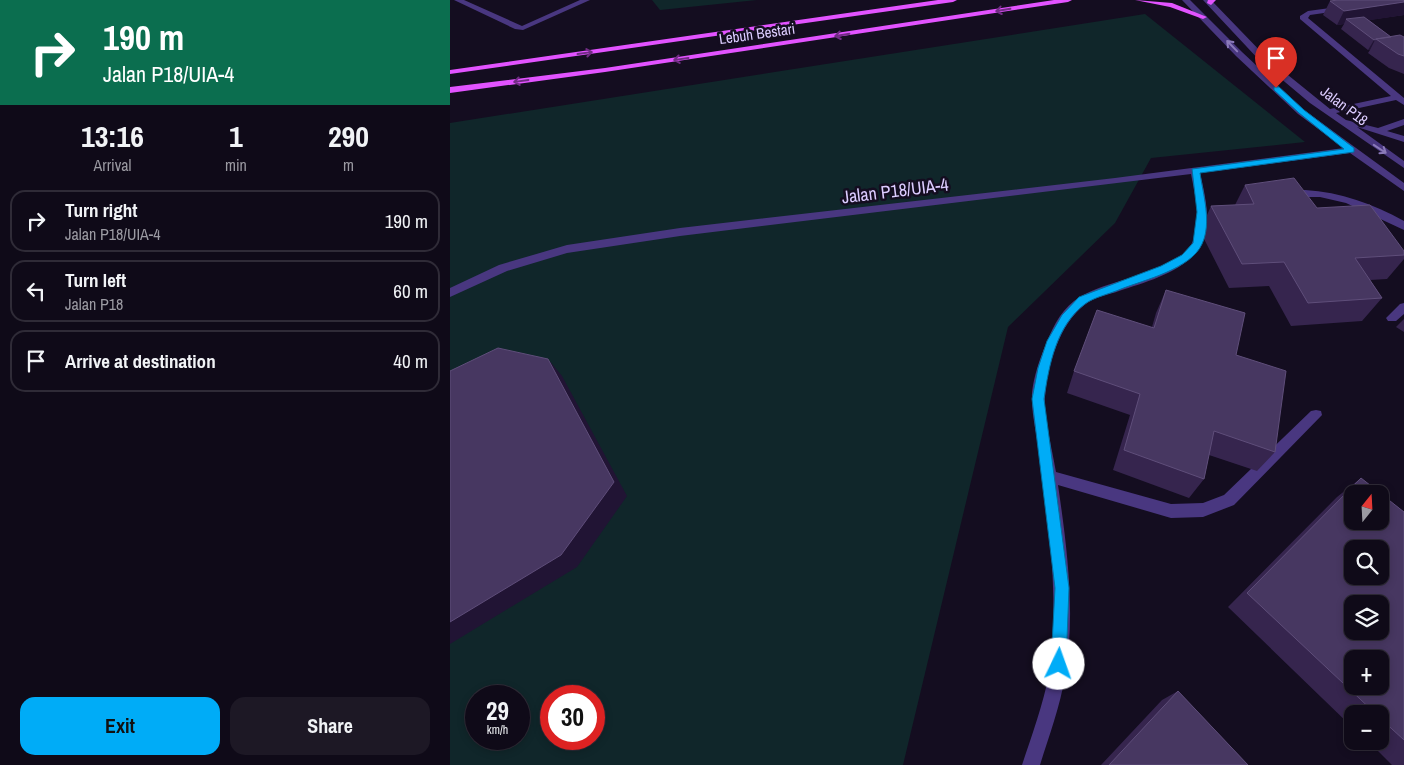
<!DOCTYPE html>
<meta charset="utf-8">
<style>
body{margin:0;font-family:"Archivo Narrow",sans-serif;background:#1d1825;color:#f1f3f6;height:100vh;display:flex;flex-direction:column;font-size:19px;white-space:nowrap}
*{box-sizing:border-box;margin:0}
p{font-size:16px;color:#9b9aa2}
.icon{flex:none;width:28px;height:28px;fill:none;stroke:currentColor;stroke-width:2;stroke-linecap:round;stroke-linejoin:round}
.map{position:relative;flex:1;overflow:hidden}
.side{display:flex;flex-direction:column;background:#0f0a18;width:450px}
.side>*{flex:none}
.banner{background:#0b6e4f;color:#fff;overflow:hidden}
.needle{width:32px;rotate:18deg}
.fabs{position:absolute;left:894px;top:485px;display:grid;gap:10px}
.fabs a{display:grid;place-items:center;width:45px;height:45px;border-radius:10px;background:#0f0a18;box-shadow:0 2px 8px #0003,0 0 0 1px #2f2b37;font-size:25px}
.speed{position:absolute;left:15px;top:685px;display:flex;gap:10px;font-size:25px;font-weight:700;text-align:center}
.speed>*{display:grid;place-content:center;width:65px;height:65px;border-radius:50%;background:#0f0a18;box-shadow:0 2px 8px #0003,0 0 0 1px #2f2b37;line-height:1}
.speed small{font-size:12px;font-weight:400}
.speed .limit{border:8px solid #d22;background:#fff;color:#111}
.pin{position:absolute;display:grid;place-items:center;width:42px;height:42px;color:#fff;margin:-51px -21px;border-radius:50% 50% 50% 0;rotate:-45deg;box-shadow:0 0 5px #0007}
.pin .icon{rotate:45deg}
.me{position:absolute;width:55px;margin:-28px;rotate:3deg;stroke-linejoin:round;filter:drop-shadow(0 0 4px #0008)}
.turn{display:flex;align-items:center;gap:18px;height:105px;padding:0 20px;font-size:22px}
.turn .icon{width:65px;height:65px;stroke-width:2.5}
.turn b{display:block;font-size:35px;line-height:42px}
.eta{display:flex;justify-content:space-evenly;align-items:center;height:85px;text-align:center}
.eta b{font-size:30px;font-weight:800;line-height:35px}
.primary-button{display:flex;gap:10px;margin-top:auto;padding:10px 20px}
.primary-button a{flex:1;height:58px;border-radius:15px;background:#00acf7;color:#111;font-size:20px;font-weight:800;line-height:58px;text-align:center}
.primary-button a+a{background:#1d1825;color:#f1f3f6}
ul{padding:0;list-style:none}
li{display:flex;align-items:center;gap:15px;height:62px;margin:0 10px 8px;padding:0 10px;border:2px solid #2f2b37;border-radius:15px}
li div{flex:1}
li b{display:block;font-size:19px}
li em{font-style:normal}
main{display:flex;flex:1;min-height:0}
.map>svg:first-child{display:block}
.green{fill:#10262a;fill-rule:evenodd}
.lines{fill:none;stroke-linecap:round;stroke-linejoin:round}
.minor{fill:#493780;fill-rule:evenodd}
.major{fill:#e253ff;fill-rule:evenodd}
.wall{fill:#36254e}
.shaded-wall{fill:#211434}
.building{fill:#473761;stroke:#5f4e7a;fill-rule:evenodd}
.oneway{stroke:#712c84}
.oneway2{stroke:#8b7ab9}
.route{fill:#00acf7;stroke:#0070a1}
.labels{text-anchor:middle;stroke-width:5;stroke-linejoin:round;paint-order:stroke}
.far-street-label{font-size:15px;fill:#dcccff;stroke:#140d20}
.street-label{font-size:18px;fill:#dcccff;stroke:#140d20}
</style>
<main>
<section class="side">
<div class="banner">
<div class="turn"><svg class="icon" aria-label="right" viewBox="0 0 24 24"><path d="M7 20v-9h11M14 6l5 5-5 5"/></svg><div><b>190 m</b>Jalan P18/UIA-4</div></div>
</div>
<div class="eta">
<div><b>13:16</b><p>Arrival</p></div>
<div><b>1</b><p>min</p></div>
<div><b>290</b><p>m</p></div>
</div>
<ul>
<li><svg class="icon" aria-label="right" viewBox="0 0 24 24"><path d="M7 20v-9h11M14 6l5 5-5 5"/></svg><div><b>Turn right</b><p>Jalan P18/UIA-4</p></div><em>190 m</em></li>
<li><svg class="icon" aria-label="left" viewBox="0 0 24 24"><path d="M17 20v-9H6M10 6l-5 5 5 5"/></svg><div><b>Turn left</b><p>Jalan P18</p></div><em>60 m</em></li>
<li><svg class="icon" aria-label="arrive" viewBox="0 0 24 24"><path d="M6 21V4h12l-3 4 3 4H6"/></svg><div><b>Arrive at destination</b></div><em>40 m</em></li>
</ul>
<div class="primary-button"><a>Exit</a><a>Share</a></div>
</section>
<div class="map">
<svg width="954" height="765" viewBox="0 0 954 765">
<rect width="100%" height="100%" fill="#140d20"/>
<path class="green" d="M202 0H307L210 10Z
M695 14 855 142 701 158 665 223 558 327 453 765H0V123ZM26 696H69V739H26ZM101 696H144V739H101Z"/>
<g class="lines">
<path class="minor" d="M4 0H14L72 26 130 0H140L73 30 65 29Z
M732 0H740L792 52 854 110 954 183V191L900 153 750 173C754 190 758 208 757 225 754 267 702 280 669 291 658 295 647 296 637 303 609 323 598 364 595 397 593 413 603 453 606 472L721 504 753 503 774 495 861 411 866 410 871 411 872 415 784 505 753 517 721 518 608 485C617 547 626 614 615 676 610 707 599 736 590 765H572C582 735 593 705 599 674 605 639 604 601 602 565 600 527 595 490 589 453 587 435 582 417 582 400 581 384 590 357 597 342 604 324 613 307 630 297 657 279 729 273 743 241 752 221 745 195 741 174L230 236 117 253 57 271 0 297V288L49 265 117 245 230 228 665 178 894 148 848 114 786 56Z
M753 0H761L817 58 880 109 941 96 850 19V16L858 11 895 6V10L860 15 858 18 954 98V105L946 100 886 113 896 120 928 128 954 119V125L937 131 954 136V142L907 127 954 161V168L860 103 811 62Z
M855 190C891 192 923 204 954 221V230L896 203 870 197H840L835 194 840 191Z
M954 303V314L946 321H938L936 318 950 304Z"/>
<path class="major" d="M488 0H507L503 2 0 74V70Z
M604 0H622L618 2 155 72 0 93V87L155 68Z
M685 0 722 3 757 17 753 19 720 7Z
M758 0H766L761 5 757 3Z"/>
</g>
<path class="wall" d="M954 0V15L919 20 941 37H954V74L939 68 918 53 920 50H918L891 29 894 24 887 25 873 15 880 1Z
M795 185 867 208 954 251V259L937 279 920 280 932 298 912 321 841 326 819 286 779 288 750 231 761 206 785 205Z
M716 290 786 355 825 452 807 471 759 455 754 479 739 498 663 470 680 415 617 393 624 371 702 327 706 313Z
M954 319V332L946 327Z
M911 478 954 512V765H942L918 741H930V714H902V727L778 607 887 497Z
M728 691 798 765H651L712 700Z"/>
<path class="shaded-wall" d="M954 2V15L901 23 896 19 894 24 887 25 894 11Z
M924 40H925L920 50H918Z
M98 359 112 376 177 496 127 567 0 644V622Z"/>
<path class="building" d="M888 0H954V2L894 11 880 1Z
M914 17 941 37 926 39 924 40 896 19Z
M950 35 954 37V56L948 54 926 39Z
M844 178 867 208 920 205 954 251V255L905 258 932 298 858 303 834 262 792 264 761 206 804 204 795 185Z
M716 290 795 313 786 355 836 371 825 452 764 431 754 479 674 450 690 394 624 371 647 310 704 328Z
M48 348 98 359 164 482 111 555 0 622V371Z
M911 478 954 512V740L930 718V714H926L797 593ZM902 494H930V521H902ZM902 549H930V576H902ZM902 604H930V631H902ZM902 659H930V686H902Z
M728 691 798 765H659Z"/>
<defs><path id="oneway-shaft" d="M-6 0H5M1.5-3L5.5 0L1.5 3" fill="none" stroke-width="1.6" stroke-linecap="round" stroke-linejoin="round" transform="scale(1.25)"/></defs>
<g class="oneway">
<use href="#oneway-shaft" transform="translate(553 10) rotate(171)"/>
<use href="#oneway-shaft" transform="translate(392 35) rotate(171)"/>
<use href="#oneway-shaft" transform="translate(135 53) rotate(-8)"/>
<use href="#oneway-shaft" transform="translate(231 59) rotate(172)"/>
<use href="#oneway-shaft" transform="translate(71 81) rotate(172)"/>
</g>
<g class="oneway2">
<use href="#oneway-shaft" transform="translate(782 46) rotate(-134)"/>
<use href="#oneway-shaft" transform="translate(930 149) rotate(34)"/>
</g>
<path class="route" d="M824 87H829L854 110 904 148V152L750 173C753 194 762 223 752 244 741 269 694 280 671 289 660 294 644 297 635 304 606 326 599 365 594 399L619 588 616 664 614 670 609 672 603 670 601 664 605 588 582 399 588 368 597 341 612 315 629 297 711 266 732 255 743 243 747 212 742 169 894 149 849 113 824 90Z"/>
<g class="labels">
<g class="far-street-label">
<text transform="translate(307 34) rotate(-8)" y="5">Lebuh Bestari</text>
<text transform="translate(894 106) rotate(37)" y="5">Jalan P18</text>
</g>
<g class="street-label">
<text transform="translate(445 191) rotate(-7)" y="6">Jalan P18/UIA-4</text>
</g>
</g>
</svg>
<div class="fabs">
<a><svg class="needle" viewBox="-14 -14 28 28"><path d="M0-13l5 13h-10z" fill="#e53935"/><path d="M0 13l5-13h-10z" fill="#9b9aa2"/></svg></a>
<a><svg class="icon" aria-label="search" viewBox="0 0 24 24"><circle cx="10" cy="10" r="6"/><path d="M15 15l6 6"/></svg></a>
<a><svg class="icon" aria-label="layers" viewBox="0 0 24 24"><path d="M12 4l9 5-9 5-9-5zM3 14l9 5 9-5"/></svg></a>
<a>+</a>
<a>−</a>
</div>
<div class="speed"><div>29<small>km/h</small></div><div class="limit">30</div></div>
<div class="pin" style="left:826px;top:88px;background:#d93025"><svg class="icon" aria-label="arrive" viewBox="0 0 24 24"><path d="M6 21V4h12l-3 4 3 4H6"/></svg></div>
<svg class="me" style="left:609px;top:664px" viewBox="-20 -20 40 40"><circle r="19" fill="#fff"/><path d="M0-13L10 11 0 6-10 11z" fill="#00acf7"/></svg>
</div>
</main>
